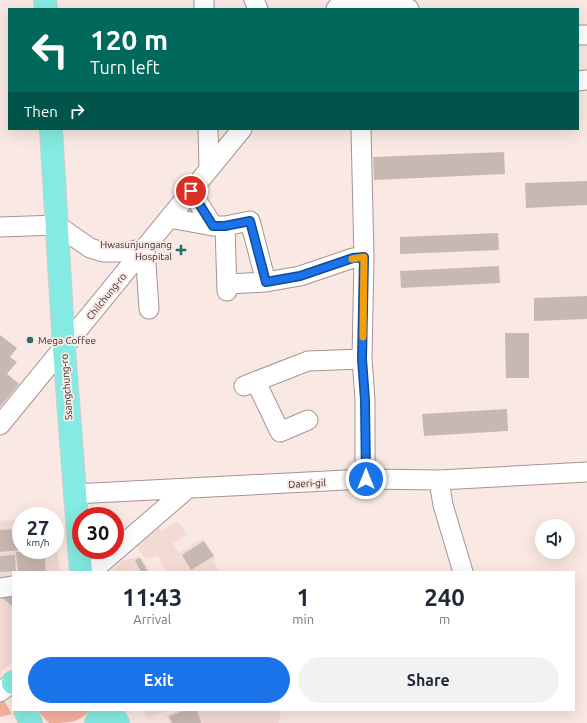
<!DOCTYPE html>
<style>
body{margin:0;font-family:Ubuntu,sans-serif;background:#f2f2f3;color:#1f2937;height:100vh;display:flex;flex-direction:column;font-size:15px;white-space:nowrap}
*{box-sizing:border-box;margin:0}
p{font-size:13px;color:#747a83}
.icon{flex:none;width:22px;height:22px;fill:none;stroke:currentColor;stroke-width:2;stroke-linecap:round;stroke-linejoin:round}
.map{position:relative;flex:1;overflow:hidden}
.drawer{position:absolute;left:12px;top:571px;width:563px;height:140px;display:flex;flex-direction:column;background:#fff;border-radius:0px;box-shadow:0 4px 16px #0002}
.drawer>*{flex:none}
.top-card{position:absolute;left:8px;top:8px;width:571px;height:122px;border-radius:0px;box-shadow:0 4px 16px #0002;background:#00695c;color:#fff;overflow:hidden}
.controls{position:absolute;left:535px;top:519px;display:grid;gap:8px}
.controls a{display:grid;place-items:center;width:40px;height:40px;border-radius:50%;background:#fff;box-shadow:0 4px 16px #0002;font-size:20px}
.speed{position:absolute;left:12px;top:507px;display:flex;gap:8px;font-size:20px;font-weight:700;text-align:center}
.speed>*{display:grid;place-content:center;width:52px;height:52px;border-radius:50%;background:#fff;box-shadow:0 4px 16px #0002;line-height:1}
.speed small{font-size:10px;font-weight:400}
.speed .limit{border:6px solid #d22;background:#fff;color:#111}
.pin{position:absolute;display:grid;place-items:center;width:34px;height:34px;color:#fff;margin:-17px;border:2px solid #fff;border-radius:50%;box-shadow:0 1px 4px #0007}
.me{position:absolute;width:44px;margin:-22px;rotate:0deg;stroke-linejoin:round;filter:drop-shadow(0 0 3px #0008)}
.turn{display:flex;align-items:center;gap:14px;height:84px;padding:0 16px;font-size:18px}
.turn .icon{width:52px;height:52px;stroke-width:2.5}
.turn b{display:block;font-size:28px;line-height:34px}
.then{display:flex;align-items:center;height:38px;padding:0 16px;background:#0003;gap:8px;font-size:15px}
.eta{display:flex;justify-content:space-evenly;align-items:center;height:68px;text-align:center}
.eta b{font-size:24px;font-weight:700;line-height:28px}
.action{display:flex;gap:8px;margin-top:auto;padding:8px 16px}
.action a{flex:1;height:46px;border-radius:24px;background:#1a73e8;color:#fff;font-size:16px;font-weight:700;line-height:46px;text-align:center}
.action a+a{background:#f2f2f3;color:#1f2937}
.map>svg:first-child{display:block}
.built{fill:#f3dad3}
.green{fill:#f5b19d}
.building{fill:#c8b8b4}
.lines{fill:none;stroke-linecap:round;stroke-linejoin:round}
.minor-casing{stroke:#a59591;stroke-width:21}
.major-casing{stroke:#cecdcc;stroke-width:24}
.minor{stroke:#fff;stroke-width:19}
.major{stroke:#84ebe2;stroke-width:22}
.route-casing{stroke:#114b97;stroke-width:10}
.route{stroke:#1a73e8;stroke-width:7}
.slow{stroke:#f59e0b;stroke-width:7}
.poi-dot{fill:#276f67;stroke:#f9e8e3;stroke-width:1.5}
.labels{text-anchor:middle;stroke-width:4;stroke-linejoin:round;paint-order:stroke}
.poi-label{font-size:10px;fill:#342e2c;stroke:#f9e8e3;text-anchor:end}
.street-label{font-size:10px;fill:#342e2c;stroke:#f9e8e3}
</style>
<div class="map">
<svg width="587" height="723" viewBox="0 0 587 723">
<rect width="100%" height="100%" fill="#f9e8e3"/>
<path class="built" d="M21 519V550H55V535L60 572H13V580L0 581V521Z
M177 521 187 535 173 543 179 553 202 539 216 558 213 560 220 572H167L158 556 146 559 134 543 156 524 162 531Z
M140 556 150 572H111L123 561Z
M13 589V662L0 673V591Z
M143 710H170L147 718Z
M180 710H278L281 719 278 720 279 723H170L167 715Z"/>
<path class="green" d="M0 702H5L12 714 0 717Z
M37 710H89C81 723 66 723 49 723Z"/>
<path class="building" d="M504 152 505 174 374 180 373 157Z
M587 181V205L526 208 525 183Z
M498 233 499 250 400 254V237Z
M499 266 500 283 401 288 400 271Z
M587 296V319L534 321V298Z
M505 333H529V378H506Z
M0 335 17 348 10 357 17 362 7 374 19 384 0 407Z
M507 409 508 431 424 436 422 414Z
M21 529V550L0 552V530Z
M204 541 214 556 191 570 182 555Z
M44 550 46 572H18L16 552Z
M15 555 16 571 0 572V556Z
M140 558 148 572H141L135 560Z
M13 592V607L0 596Z
M186 710H197L201 723H172L169 716Z"/>
<g class="lines">
<defs>
<path id="minor" d="M204 0V9
M254 0 258 9
M354 2 369 1 409 9
M336 9 343 0
M578 35H587
M578 81 587 80
M208 129 209 169
M361 129 364 257 362 359 365 400V479
M169 218 213 226 191 191
M213 226H225L250 221 266 282 300 276 353 258 364 257
M225 226 227 291
M0 227 57 225 90 248 103 252H128L145 248 149 309
M227 284 266 282
M256 382 280 432 308 420
M244 386 308 361 362 359
M0 425 242 129
M439 480 443 505 463 572
M74 494 365 479 439 480 587 472
M91 572 187 489
M0 588 13 586
M0 692 13 682"/>
<path id="major" d="M45 0 46 9
M51 129 64 348 81 572
M13 683V682
M25 710 31 723
M110 710 118 723
M96 723 102 710"/>
</defs>
<use href="#minor" class="minor-casing"/>
<use href="#major" class="major-casing"/>
<use href="#minor" class="minor"/>
<use href="#major" class="major"/>
</g>
<g class="lines">
<defs>
<path id="route" d="M191 191 213 226H225L250 221 266 282 300 276 353 258 364 257 362 359 365 400 366 479"/>
</defs>
<use href="#route" class="route-casing"/>
<use href="#route" class="route"/>
<path class="slow" d="M352 259 364 257 363 337"/>
</g>
<g class="poi-dot">
<path d="M179 244h4v4h4v4h-4v4h-4v-4h-4v-4h4z"/>
<circle cx="30" cy="340" r="4"/>
</g>
<g class="labels">
<g class="poi-label">
<text x="172" y="248">Hwasunjungang<tspan x="172" dy="12">Hospital</tspan></text>
<text x="38" y="344" text-anchor="start">Mega Coffee</text>
</g>
<g class="street-label">
<text transform="translate(106 296) rotate(-51)" y="4">Chilchung-ro</text>
<text transform="translate(66 387) rotate(-94)" y="4">Ssangchung-ro</text>
<text transform="translate(307 483) rotate(-3)" y="4">Daeri-gil</text>
</g>
</g>
</svg>
<div class="controls">
<a><svg class="icon" aria-label="sound" viewBox="0 0 24 24"><path d="M4 9h4l5-4v14l-5-4H4zM17 9q2 3 0 6"/></svg></a>
</div>
<div class="speed"><div>27<small>km/h</small></div><div class="limit">30</div></div>
<div class="pin" style="left:191px;top:191px;background:#d93025"><svg class="icon" aria-label="arrive" viewBox="0 0 24 24"><path d="M6 21V4h12l-3 4 3 4H6"/></svg></div>
<svg class="me" style="left:366px;top:479px" viewBox="-20 -20 40 40"><circle r="17" fill="#1a73e8" stroke="#fff" stroke-width="3"/><path d="M0-11L8 9 0 5-8 9z" fill="#fff"/></svg>
<div class="top-card">
<div class="turn"><svg class="icon" aria-label="left" viewBox="0 0 24 24"><path d="M17 20v-9H6M10 6l-5 5 5 5"/></svg><div><b>120 m</b>Turn left</div></div>
<div class="then">Then<svg class="icon" aria-label="right" viewBox="0 0 24 24"><path d="M7 20v-9h11M14 6l5 5-5 5"/></svg></div>
</div>
<section class="drawer">
<div class="eta">
<div><b>11:43</b><p>Arrival</p></div>
<div><b>1</b><p>min</p></div>
<div><b>240</b><p>m</p></div>
</div>
<div class="action"><a>Exit</a><a>Share</a></div>
</section>
</div>
